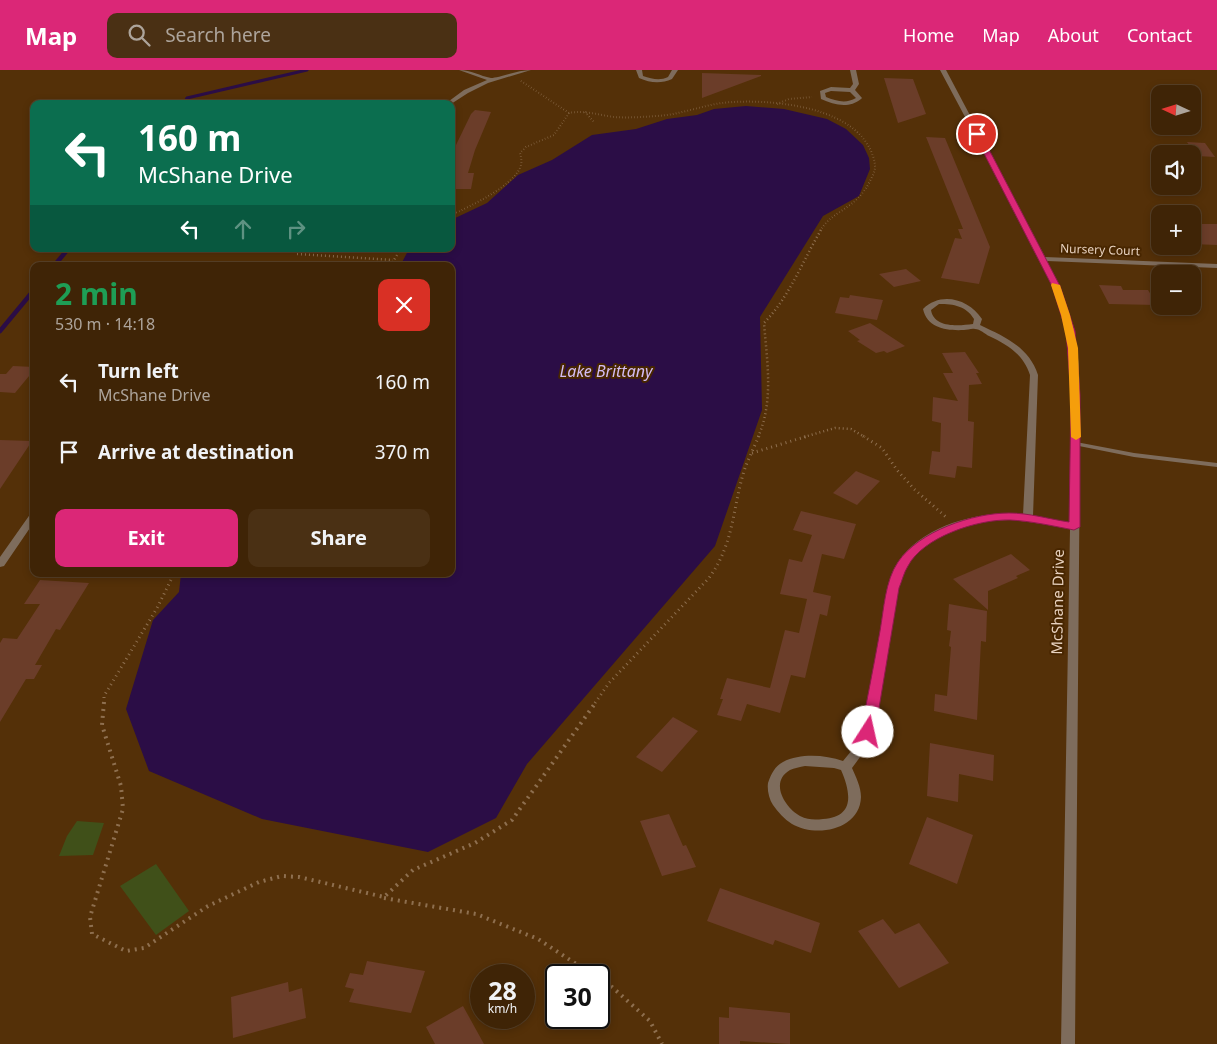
<!DOCTYPE html>
<meta charset="utf-8">
<style>
body{margin:0;font-family:"Noto Sans",sans-serif;background:#4a3014;color:#f1f3f6;height:100vh;display:flex;flex-direction:column;font-size:19px;white-space:nowrap}
*{box-sizing:border-box;margin:0}
p{font-size:16px;color:#ada49b}
.icon{flex:none;width:28px;height:28px;fill:none;stroke:currentColor;stroke-width:2;stroke-linecap:round;stroke-linejoin:round}
.map{position:relative;flex:1;overflow:hidden}
.panel{position:absolute;left:30px;top:192px;width:425px;height:315px;display:flex;flex-direction:column;background:#3f2406;border-radius:10px;box-shadow:0 2px 8px #0003,0 0 0 1px #584128}
.panel>*{flex:none}
.hud{position:absolute;left:30px;top:30px;width:425px;height:152px;border-radius:10px;box-shadow:0 2px 8px #0003,0 0 0 1px #584128;background:#0b6e4f;color:#fff;overflow:hidden}
.needle{width:32px;rotate:274deg}
.tools{position:absolute;left:1151px;top:15px;display:grid;gap:10px}
.tools a{display:grid;place-items:center;width:50px;height:50px;border-radius:10px;background:#3f2406;box-shadow:0 2px 8px #0003,0 0 0 1px #584128;font-size:25px}
.speed{position:absolute;left:470px;top:894px;display:flex;gap:10px;font-size:25px;font-weight:700;text-align:center}
.speed>*{display:grid;place-content:center;width:65px;height:65px;border-radius:50%;background:#3f2406;box-shadow:0 2px 8px #0003,0 0 0 1px #584128;line-height:1}
.speed small{font-size:12px;font-weight:400}
.speed .limit{border:2px solid #111;border-radius:8px;background:#fff;color:#111}
.pin{position:absolute;display:grid;place-items:center;width:42px;height:42px;color:#fff;margin:-21px;border:2px solid #fff;border-radius:50%;box-shadow:0 1px 5px #0007}
.me{position:absolute;width:55px;margin:-28px;rotate:10deg;stroke-linejoin:round;filter:drop-shadow(0 0 4px #0008)}
.turn{display:flex;align-items:center;gap:18px;height:105px;padding:0 25px;font-size:22px}
.turn .icon{width:65px;height:65px;stroke-width:2.5}
.turn b{display:block;font-size:35px;line-height:42px}
.lanes{display:flex;align-items:center;height:48px;padding:0 25px;background:#0003;justify-content:center;gap:25px;direction:ltr}
.lanes .off{opacity:.35}
.round{display:grid;place-items:center;flex:none;width:52px;height:52px;border-radius:10px;background:#4a3014}
.head{display:flex;align-items:center;justify-content:space-between;height:85px;padding:0 25px}
h1{font-size:30px;font-weight:700;line-height:38px;color:#1e9e55}
.action{display:flex;gap:10px;margin-top:auto;padding:10px 25px}
.action a{flex:1;height:58px;border-radius:10px;background:#db2777;color:#fff;font-size:20px;font-weight:700;line-height:58px;text-align:center}
.action a+a{background:#4a3014;color:#f1f3f6}
ul{padding:0;list-style:none}
li{display:flex;align-items:center;gap:15px;height:70px;padding:0 25px}
li div{flex:1}
li b{display:block;font-size:19px}
li em{font-style:normal}
header{display:flex;align-items:center;gap:30px;box-sizing:border-box;height:70px;padding:0 25px;background:#db2777;color:#fff}
header strong{font-size:24px}
nav{display:flex;gap:28px;margin-inline-start:auto;font-size:18px}
.search{width:350px;height:45px;background:#4a3014;display:flex;align-items:center;gap:12px;box-sizing:border-box;padding:0 18px;border-radius:10px;color:#ada49b;font-size:19px}
.map>svg:first-child{display:block}
.green{fill:#405019}
.water{fill:#2b0d46}
.lines{fill:none;stroke-linecap:round;stroke-linejoin:round}
.stream-far1{stroke:#2b0d46;stroke-width:3}
.stream{stroke:#2b0d46;stroke-width:4.5}
.building{fill:#6b3d29}
.path-far3{stroke:#8e6f4f;stroke-width:2;stroke-dasharray:0.5 2.5;stroke-linecap:butt}
.path-far2{stroke:#8e6f4f;stroke-width:2.5;stroke-dasharray:1 3;stroke-linecap:butt}
.path-far1{stroke:#8e6f4f;stroke-width:3;stroke-dasharray:1 4;stroke-linecap:butt}
.path{stroke:#8e6f4f;stroke-width:4;stroke-dasharray:2 5;stroke-linecap:butt}
.lane{fill:#7e6c5c;fill-rule:evenodd}
.street{fill:#7e6c5c;fill-rule:evenodd}
.route{fill:#db2777;stroke:#8e194d}
.slow{fill:#f59e0b}
.labels{text-anchor:middle;stroke-width:4;stroke-linejoin:round;paint-order:stroke}
.far-street-label{font-size:12px;fill:#e8d2bf;stroke:#482600}
.street-label{font-size:15px;fill:#e8d2bf;stroke:#482600}
.water-label{font-size:16px;font-style:italic;fill:#d3bcf3;stroke:#482600}
</style>
<header>
<strong>Map</strong>
<div class="search"><svg class="icon" aria-label="search" viewBox="0 0 24 24"><circle cx="10" cy="10" r="6"/><path d="M15 15l6 6"/></svg>Search here</div>
<nav><a>Home</a><a>Map</a><a>About</a><a>Contact</a></nav>
</header>
<div class="map">
<svg width="1217" height="974" viewBox="0 0 1217 974">
<rect width="100%" height="100%" fill="#543008"/>
<path class="green" d="M77 751 104 753 93 785 59 786 67 766Z
M156 794 189 841 156 865 120 816Z"/>
<path class="water" d="M746 36 784 39 827 49 846 59 863 75 869 88 870 99 859 126 823 146 760 247 762 340 715 476 527 694 496 748 428 782 262 749 149 701 126 639 153 550 179 522 181 504H451V196H400L408 181 409 179H451V150L487 133 518 105 552 90 592 65 636 59 667 49 697 45 714 39Z"/>
<g class="lines">
<path class="stream-far1" d="M184 34 187 28 307 0"/>
<path class="stream" d="M54 196 68 179
M0 261 34 220"/>
</g>
<path class="building" d="M702 3 761 5V6L702 28Z
M884 8 913 9 926 44 898 53Z
M475 40 491 42 475 80 468 103H474L471 119H451V94L456 75 471 44Z
M926 67 945 68 990 177 979 214 941 208 955 168 962 169 958 159H963Z
M1187 72 1205 73 1215 87 1197 86Z
M1192 154H1217V175L1192 174Z
M906 199 921 211 894 217 879 204Z
M1099 215 1121 216 1123 220H1148L1157 235 1109 234Z
M850 225 883 230 877 250 835 243 840 227 849 228Z
M870 253 905 276 887 283 884 281 876 283 857 271 860 270 848 261Z
M965 282 979 303H976L982 314 969 315 968 351 974 352 972 398 957 396 955 408 929 404 932 381 940 382 941 353 932 351 933 327 958 331 943 303H953L942 283Z
M13 296 34 297V300L15 323 0 322V304H6Z
M0 370 32 371 0 419Z
M856 401 880 411 857 435 833 423Z
M801 441 856 454 844 489 822 484 813 522 831 526 827 546 820 544 805 608 791 605 780 643 747 634 741 651 717 645 723 629H720L727 608 770 618 785 560 799 563 807 529 780 524 789 489 802 492 812 465 793 460Z
M1011 484 1030 500 1016 506 1018 508 988 521V540L953 509Z
M40 510 89 513 60 560 56 559 35 595H42L34 609H26L0 652V573L3 568 17 569 40 534H24Z
M949 534 987 541 986 572 981 571 977 650 934 641 935 624 947 626 951 577 949 576 951 561 947 560Z
M673 647 698 661 662 702 636 687Z
M930 673 994 685 993 711 959 704 958 732 927 726Z
M669 744 683 776 686 775 696 797 662 806 640 751Z
M927 747 973 765 957 814 909 794Z
M720 818 820 853 811 883 775 870 773 875 707 851Z
M883 849 895 864 919 853 949 893 899 918 858 861Z
M367 891 425 901 411 943 349 932 354 919 345 917 350 903 363 905Z
M288 912 289 922 302 918 306 948 233 968 231 927Z
M463 936 484 974H435L426 957Z
M729 937 790 943V974L740 971V974H719V947L729 948Z"/>
<g class="lines">
<path class="path-far3" d="M521 11 569 43
M777 34 789 29 812 27
M585 42 595 53
M451 145C469 137 516 115 521 95 522 91 521 87 520 83L526 77 554 65 569 43C584 40 599 45 614 47 628 48 642 47 656 46 679 45 700 36 722 33 766 28 849 35 870 79 873 85 875 91 875 97 875 102 872 107 870 111 856 140 832 140 820 161"/>
<path class="path-far2" d="M297 184 393 190
M390 196 401 179
M758 367C774 331 767 292 764 253 790 226 802 192 821 160
M804 367 835 358 851 359 865 367"/>
<path class="path-far1" d="M863 366 882 378 897 400 914 419 946 447
M752 383 808 366
M104 633V626L157 538 174 504
M595 633 609 613 709 508C735 472 732 438 745 398 749 388 754 377 759 366"/>
<path class="path" d="M104 632 102 655 121 716 123 739 90 847 92 864 126 881 144 878 208 836 259 812 282 806 299 807 384 827 413 800 475 773 512 750 596 632
M384 828 476 844 538 869 593 905
M599 909 612 917 650 951 662 974"/>
<path class="lane" d="M1076 372 1134 383 1217 393V397L1134 387 1074 375 1073 374Z"/>
<path class="street" d="M459 0C471 0 480 6 491 8 499 8 518 0 531 0L488 13 468 23 451 34H445L464 20 487 10Z
M636 0H642L643 6C652 9 660 11 668 7L672 0H678L672 9C661 14 650 13 639 8Z
M850 0H856L859 14 855 20 862 28 861 29C849 39 834 35 821 29L820 21 831 17 850 18 853 14ZM831 21 850 22 856 28C846 34 836 31 826 27L825 23Z
M940 0H946L1045 187 1217 194V198L1047 191C1061 219 1073 247 1077 278 1081 309 1079 342 1080 374L1075 974H1061L1070 459C1050 455 1030 450 1009 450 974 450 926 463 907 495 903 501 901 510 899 517L874 662 866 679 852 698C856 707 861 717 861 727 860 760 816 768 792 754 784 749 778 742 773 735 769 729 767 720 768 713 771 704 775 696 783 692 801 683 825 685 843 691L857 674 862 662 889 517C891 508 893 499 898 492 924 454 981 440 1023 445L1030 305C1023 284 1008 275 989 266 985 264 980 259 975 259 972 258 967 260 964 260 947 261 927 258 923 239 941 221 969 229 982 249L980 255C1005 267 1029 277 1038 305L1033 446 1070 453 1072 374 1069 278 1062 245 1052 216 1020 150ZM939 234C954 234 966 236 974 249L973 254C958 256 934 258 931 240ZM805 696 834 698 841 700C851 723 855 747 823 749 815 750 808 750 800 746 785 738 769 712 790 700 794 698 800 697 805 696Z
M34 442V452L4 496 0 497V487L31 443Z"/>
</g>
<path class="route" d="M977 62 981 64 1060 216 1075 261 1080 325V457L1074 460C1053 456 1031 451 1010 450 978 449 923 467 908 496 904 502 902 511 899 518L875 662 873 666 868 667 863 666 861 662C867 629 874 595 880 561 884 539 885 511 898 492 919 461 973 443 1009 443 1029 443 1049 449 1069 452L1071 325 1066 261 1052 216 974 64Z"/>
<path class="slow" d="M1052 213 1060 215 1070 245 1078 278 1081 367 1076 370 1071 367 1068 278 1061 245 1051 215Z"/>
<g class="labels">
<g class="far-street-label">
<text transform="translate(1100 180) rotate(2)" y="4">Nursery Court</text>
</g>
<g class="street-label">
<text transform="translate(1058 532) rotate(-89)" y="5">McShane Drive</text>
</g>
<g class="water-label">
<text x="606" y="307">Lake Brittany</text>
</g>
</g>
</svg>
<div class="tools">
<a><svg class="needle" viewBox="-14 -14 28 28"><path d="M0-13l5 13h-10z" fill="#e53935"/><path d="M0 13l5-13h-10z" fill="#ada49b"/></svg></a>
<a><svg class="icon" aria-label="sound" viewBox="0 0 24 24"><path d="M4 9h4l5-4v14l-5-4H4zM17 9q2 3 0 6"/></svg></a>
<a>+</a>
<a>−</a>
</div>
<div class="speed"><div>28<small>km/h</small></div><div class="limit">30</div></div>
<div class="pin" style="left:977px;top:64px;background:#d93025"><svg class="icon" aria-label="arrive" viewBox="0 0 24 24"><path d="M6 21V4h12l-3 4 3 4H6"/></svg></div>
<svg class="me" style="left:868px;top:662px" viewBox="-20 -20 40 40"><circle r="19" fill="#fff"/><path d="M0-13L10 11 0 6-10 11z" fill="#db2777"/></svg>
<div class="hud">
<div class="turn"><svg class="icon" aria-label="left" viewBox="0 0 24 24"><path d="M17 20v-9H6M10 6l-5 5 5 5"/></svg><div><b>160 m</b>McShane Drive</div></div>
<div class="lanes"><svg class="icon" aria-label="left" viewBox="0 0 24 24"><path d="M17 20v-9H6M10 6l-5 5 5 5"/></svg><svg class="icon off" aria-label="ahead" viewBox="0 0 24 24"><path d="M12 20V5M6 11l6-6 6 6"/></svg><svg class="icon off" aria-label="right" viewBox="0 0 24 24"><path d="M7 20v-9h11M14 6l5 5-5 5"/></svg></div>
</div>
<section class="panel">
<div class="head"><div><h1>2 min</h1><p>530 m · 14:18</p></div><a class="round" style="background:#d93025;color:#fff"><svg class="icon" aria-label="close" viewBox="0 0 24 24"><path d="M6 6l12 12M18 6L6 18"/></svg></a></div>
<ul>
<li><svg class="icon" aria-label="left" viewBox="0 0 24 24"><path d="M17 20v-9H6M10 6l-5 5 5 5"/></svg><div><b>Turn left</b><p>McShane Drive</p></div><em>160 m</em></li>
<li><svg class="icon" aria-label="arrive" viewBox="0 0 24 24"><path d="M6 21V4h12l-3 4 3 4H6"/></svg><div><b>Arrive at destination</b></div><em>370 m</em></li>
</ul>
<div class="action"><a>Exit</a><a>Share</a></div>
</section>
</div>
